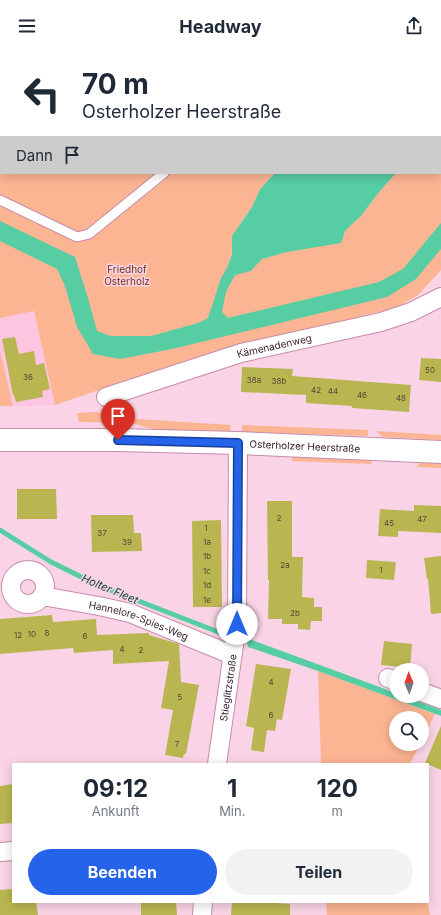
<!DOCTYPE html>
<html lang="de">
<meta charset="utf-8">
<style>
body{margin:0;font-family:Inter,sans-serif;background:#f2f2f3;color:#1f2937;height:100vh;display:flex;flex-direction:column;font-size:15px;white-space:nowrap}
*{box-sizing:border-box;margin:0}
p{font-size:13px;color:#747a83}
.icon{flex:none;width:22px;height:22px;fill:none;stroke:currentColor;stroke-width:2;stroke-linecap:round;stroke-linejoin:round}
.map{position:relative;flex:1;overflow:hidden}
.sheet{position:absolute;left:12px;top:711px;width:417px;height:140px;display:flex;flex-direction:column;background:#fff;border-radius:0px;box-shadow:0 2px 10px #0003}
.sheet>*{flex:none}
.hud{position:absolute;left:0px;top:0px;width:441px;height:122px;box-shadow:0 2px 10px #0003;background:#fff;color:#1f2937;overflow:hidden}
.needle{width:26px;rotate:358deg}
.controls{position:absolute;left:389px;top:611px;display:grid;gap:8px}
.controls a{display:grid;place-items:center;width:40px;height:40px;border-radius:50%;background:#fff;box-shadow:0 2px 10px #0003;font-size:20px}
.pin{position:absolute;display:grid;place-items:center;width:34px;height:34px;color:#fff;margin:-41px -17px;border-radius:50% 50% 50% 0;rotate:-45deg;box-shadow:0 0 4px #0007}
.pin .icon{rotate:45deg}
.me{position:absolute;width:44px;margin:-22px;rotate:0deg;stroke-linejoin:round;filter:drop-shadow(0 0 3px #0008)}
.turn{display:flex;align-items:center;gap:14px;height:84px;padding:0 16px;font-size:18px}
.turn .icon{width:52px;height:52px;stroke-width:2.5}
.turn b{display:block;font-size:28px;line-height:34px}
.then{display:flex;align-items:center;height:38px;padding:0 16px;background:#0003;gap:8px;font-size:15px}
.eta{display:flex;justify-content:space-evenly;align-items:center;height:68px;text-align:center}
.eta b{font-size:24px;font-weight:700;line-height:28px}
.cta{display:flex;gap:8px;margin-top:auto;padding:8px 16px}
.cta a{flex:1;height:46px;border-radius:24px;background:#2563eb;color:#fff;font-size:16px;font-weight:700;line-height:46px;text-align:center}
.cta a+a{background:#f2f2f3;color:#1f2937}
header{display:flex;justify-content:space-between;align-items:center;height:52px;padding:0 16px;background:#fff;font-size:18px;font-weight:700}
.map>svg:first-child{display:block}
.built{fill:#fec5e1}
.green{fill:#fbb593;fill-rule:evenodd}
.water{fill:#57cda4}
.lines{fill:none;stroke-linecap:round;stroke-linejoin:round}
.stream{stroke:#57cda4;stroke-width:5}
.building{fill:#b9b652}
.lane-casing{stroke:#c78caa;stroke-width:11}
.street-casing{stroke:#c78caa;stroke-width:20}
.primary-casing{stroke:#c78caa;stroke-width:24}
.lane{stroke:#fff;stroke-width:9}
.street{stroke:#fff;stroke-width:18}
.primary{stroke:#fff;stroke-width:22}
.route-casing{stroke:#184099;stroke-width:10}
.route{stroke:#2563eb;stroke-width:7}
.labels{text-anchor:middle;stroke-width:3;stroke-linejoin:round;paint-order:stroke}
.number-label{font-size:8px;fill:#574535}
.park-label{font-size:10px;fill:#6b3312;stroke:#fad4e6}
.street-label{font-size:10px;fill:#361f2b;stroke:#fad4e6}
.water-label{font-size:11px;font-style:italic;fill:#134534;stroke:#fad4e6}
</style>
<header><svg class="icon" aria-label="menu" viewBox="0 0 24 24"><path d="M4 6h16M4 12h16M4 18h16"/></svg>Headway<svg class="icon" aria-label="share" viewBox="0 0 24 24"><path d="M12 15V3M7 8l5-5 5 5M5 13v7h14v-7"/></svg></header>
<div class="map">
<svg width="441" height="863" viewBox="0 0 441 863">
<rect width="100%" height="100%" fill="#fad4e6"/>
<path class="built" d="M34 259 55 353 13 354 0 299V266Z"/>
<path class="green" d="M0 0H441V218L418 243 398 255 193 306 55 353 34 259 0 266ZM1 1H440V121H396L380 139 361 164 345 179 287 200 262 207 251 219 227 216 241 170 252 155 260 137 275 121H1Z
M0 299 13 354H0Z
M96 360 122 366 231 373 230 379 156 378 131 371 79 370 77 361Z
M242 373 368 378V384L242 380Z
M377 379 441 383V388L382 385Z
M292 404 370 407 372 412 292 409Z
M421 410 441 411V416L416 415Z
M318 619 435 662 422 688V666H396V692H420L411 710V712H321Z
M326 850H428L430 863H327Z"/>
<path class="water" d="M275 121H396L380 139 361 164 345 179 341 191 287 200 262 207 251 219 235 223 226 240 222 260 228 266 379 230 403 217 441 171V197L416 227 387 245 172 297 120 307 93 302 77 275 65 234 57 217 0 189V169L75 205 88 246 97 279 110 284H151L198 271 208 266 221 226 227 216 232 202V184L252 155 260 137Z
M249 587 396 641V644H404L441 658V664L318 619 248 595 247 591Z"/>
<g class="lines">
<path class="stream" d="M0 478 51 510 100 534 226 583"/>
</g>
<path class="building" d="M15 285 19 302 34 299 36 313 44 311 50 337 42 339 43 345 16 350 14 343H13L2 287Z
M421 306 441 307V330L419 328Z
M242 315 293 317 292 324 411 333 409 360 352 356V354L306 351V343L241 340Z
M17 437H56L57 467H17Z
M267 449H292V505H303L302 545 314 546V555H322V569H311L310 578 298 577V572H282V567H268L269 528H268Z
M414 453 441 454V481L398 479V485L378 484 380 457 414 459Z
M91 463H133L134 481H141L142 499 92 500Z
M221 468 222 555H193L192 469Z
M441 504V561L431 562 428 527H427L424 506Z
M367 508 396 510 394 528 366 526Z
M52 563 53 570 96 567 97 583 149 581V583L179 592 181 630 199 633 186 702H184L183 706 165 703 173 658 161 656 169 609 113 612V598L74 601 73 596 0 602V567Z
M384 589 412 592 410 616 381 613Z
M256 612 291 617 282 668 277 667 275 679 267 678 264 700 251 698 254 676 246 674Z
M441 674V718L425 711Z
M13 732V771L0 772V734Z
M13 837V850H36L38 863H0V838Z
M141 850H176L177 863H141Z
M232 850H259L290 852V863H231Z"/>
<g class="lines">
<defs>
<path id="lane" d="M387 0 388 1
M307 1 308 0
M440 42 441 43
M0 148 77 185 89 182 164 121"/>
<g id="street">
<path id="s1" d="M106 345 241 301 381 270 411 260 441 245"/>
<circle cx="28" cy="535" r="17"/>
<path id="s2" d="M42 544 99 554 130 561 232 603"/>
<path d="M388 626 396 629"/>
<path d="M422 640 441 647"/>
<path id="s3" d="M217 712 237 572 238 391"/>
<path d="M0 800 13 799"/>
<path d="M202 863 203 850"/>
</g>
<g id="primary">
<path id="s4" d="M0 388H118L238 391 441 400"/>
</g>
</defs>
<use href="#lane" class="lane-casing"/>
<use href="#street" class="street-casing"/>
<use href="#primary" class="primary-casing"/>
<use href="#lane" class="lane"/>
<use href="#street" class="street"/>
<use href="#primary" class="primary"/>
</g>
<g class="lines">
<defs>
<path id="route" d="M118 388 238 391 237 572"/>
</defs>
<use href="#route" class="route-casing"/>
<use href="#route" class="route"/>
</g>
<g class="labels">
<g class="number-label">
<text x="430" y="321">50</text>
<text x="28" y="328">36</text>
<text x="254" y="331">38a</text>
<text x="279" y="332">38b</text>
<text x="316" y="341">42</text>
<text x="333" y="342">44</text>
<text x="362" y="346">46</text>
<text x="401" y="349">48</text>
<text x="279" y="469">2</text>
<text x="422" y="470">47</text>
<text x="389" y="474">45</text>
<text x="206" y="479">1</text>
<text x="102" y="484">37</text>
<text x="127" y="493">39</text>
<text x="207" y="493">1a</text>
<text x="207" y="507">1b</text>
<text x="285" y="516">2a</text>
<text x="381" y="521">1</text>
<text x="207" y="522">1c</text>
<text x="207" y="536">1d</text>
<text x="207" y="551">1e</text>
<text x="295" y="564">2b</text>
<text x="47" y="584">8</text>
<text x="32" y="585">10</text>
<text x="18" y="586">12</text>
<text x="85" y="587">6</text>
<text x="122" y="600">4</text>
<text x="141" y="601">2</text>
<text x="271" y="633">4</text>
<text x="180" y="648">5</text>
<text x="271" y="666">6</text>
<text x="177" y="695">7</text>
</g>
<g class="park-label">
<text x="127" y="221">Friedhof<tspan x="127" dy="12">Osterholz</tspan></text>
</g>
<g class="street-label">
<text dy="4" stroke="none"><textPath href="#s1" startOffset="176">Kämenadenweg</textPath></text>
<text dy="4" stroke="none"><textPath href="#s4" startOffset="305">Osterholzer Heerstraße</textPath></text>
<text dy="4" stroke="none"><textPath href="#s2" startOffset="100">Hannelore-Spies-Weg</textPath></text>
<text dy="4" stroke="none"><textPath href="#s3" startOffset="77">Stieglitzstraße</textPath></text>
</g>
<g class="water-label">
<text transform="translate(110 537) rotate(23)" y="4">Holter Fleet</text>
</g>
</g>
</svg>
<div class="controls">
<a><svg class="needle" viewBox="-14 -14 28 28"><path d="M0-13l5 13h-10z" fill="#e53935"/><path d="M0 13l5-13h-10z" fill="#747a83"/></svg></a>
<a><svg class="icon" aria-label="search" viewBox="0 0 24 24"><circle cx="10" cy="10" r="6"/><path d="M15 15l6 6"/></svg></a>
</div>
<div class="pin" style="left:118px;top:388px;background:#d93025"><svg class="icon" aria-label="arrive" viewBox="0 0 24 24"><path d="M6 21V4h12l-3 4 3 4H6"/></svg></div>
<svg class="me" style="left:237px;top:572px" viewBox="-20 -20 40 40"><circle r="19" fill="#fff"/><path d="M0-13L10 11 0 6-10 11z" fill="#2563eb"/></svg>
<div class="hud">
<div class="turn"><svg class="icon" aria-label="left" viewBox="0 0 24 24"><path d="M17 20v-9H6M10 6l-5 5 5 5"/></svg><div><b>70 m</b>Osterholzer Heerstraße</div></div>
<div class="then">Dann<svg class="icon" aria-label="arrive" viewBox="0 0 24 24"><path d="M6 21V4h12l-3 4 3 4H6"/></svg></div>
</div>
<section class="sheet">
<div class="eta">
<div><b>09:12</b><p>Ankunft</p></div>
<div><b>1</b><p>Min.</p></div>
<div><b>120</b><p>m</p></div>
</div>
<div class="cta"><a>Beenden</a><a>Teilen</a></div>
</section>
</div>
